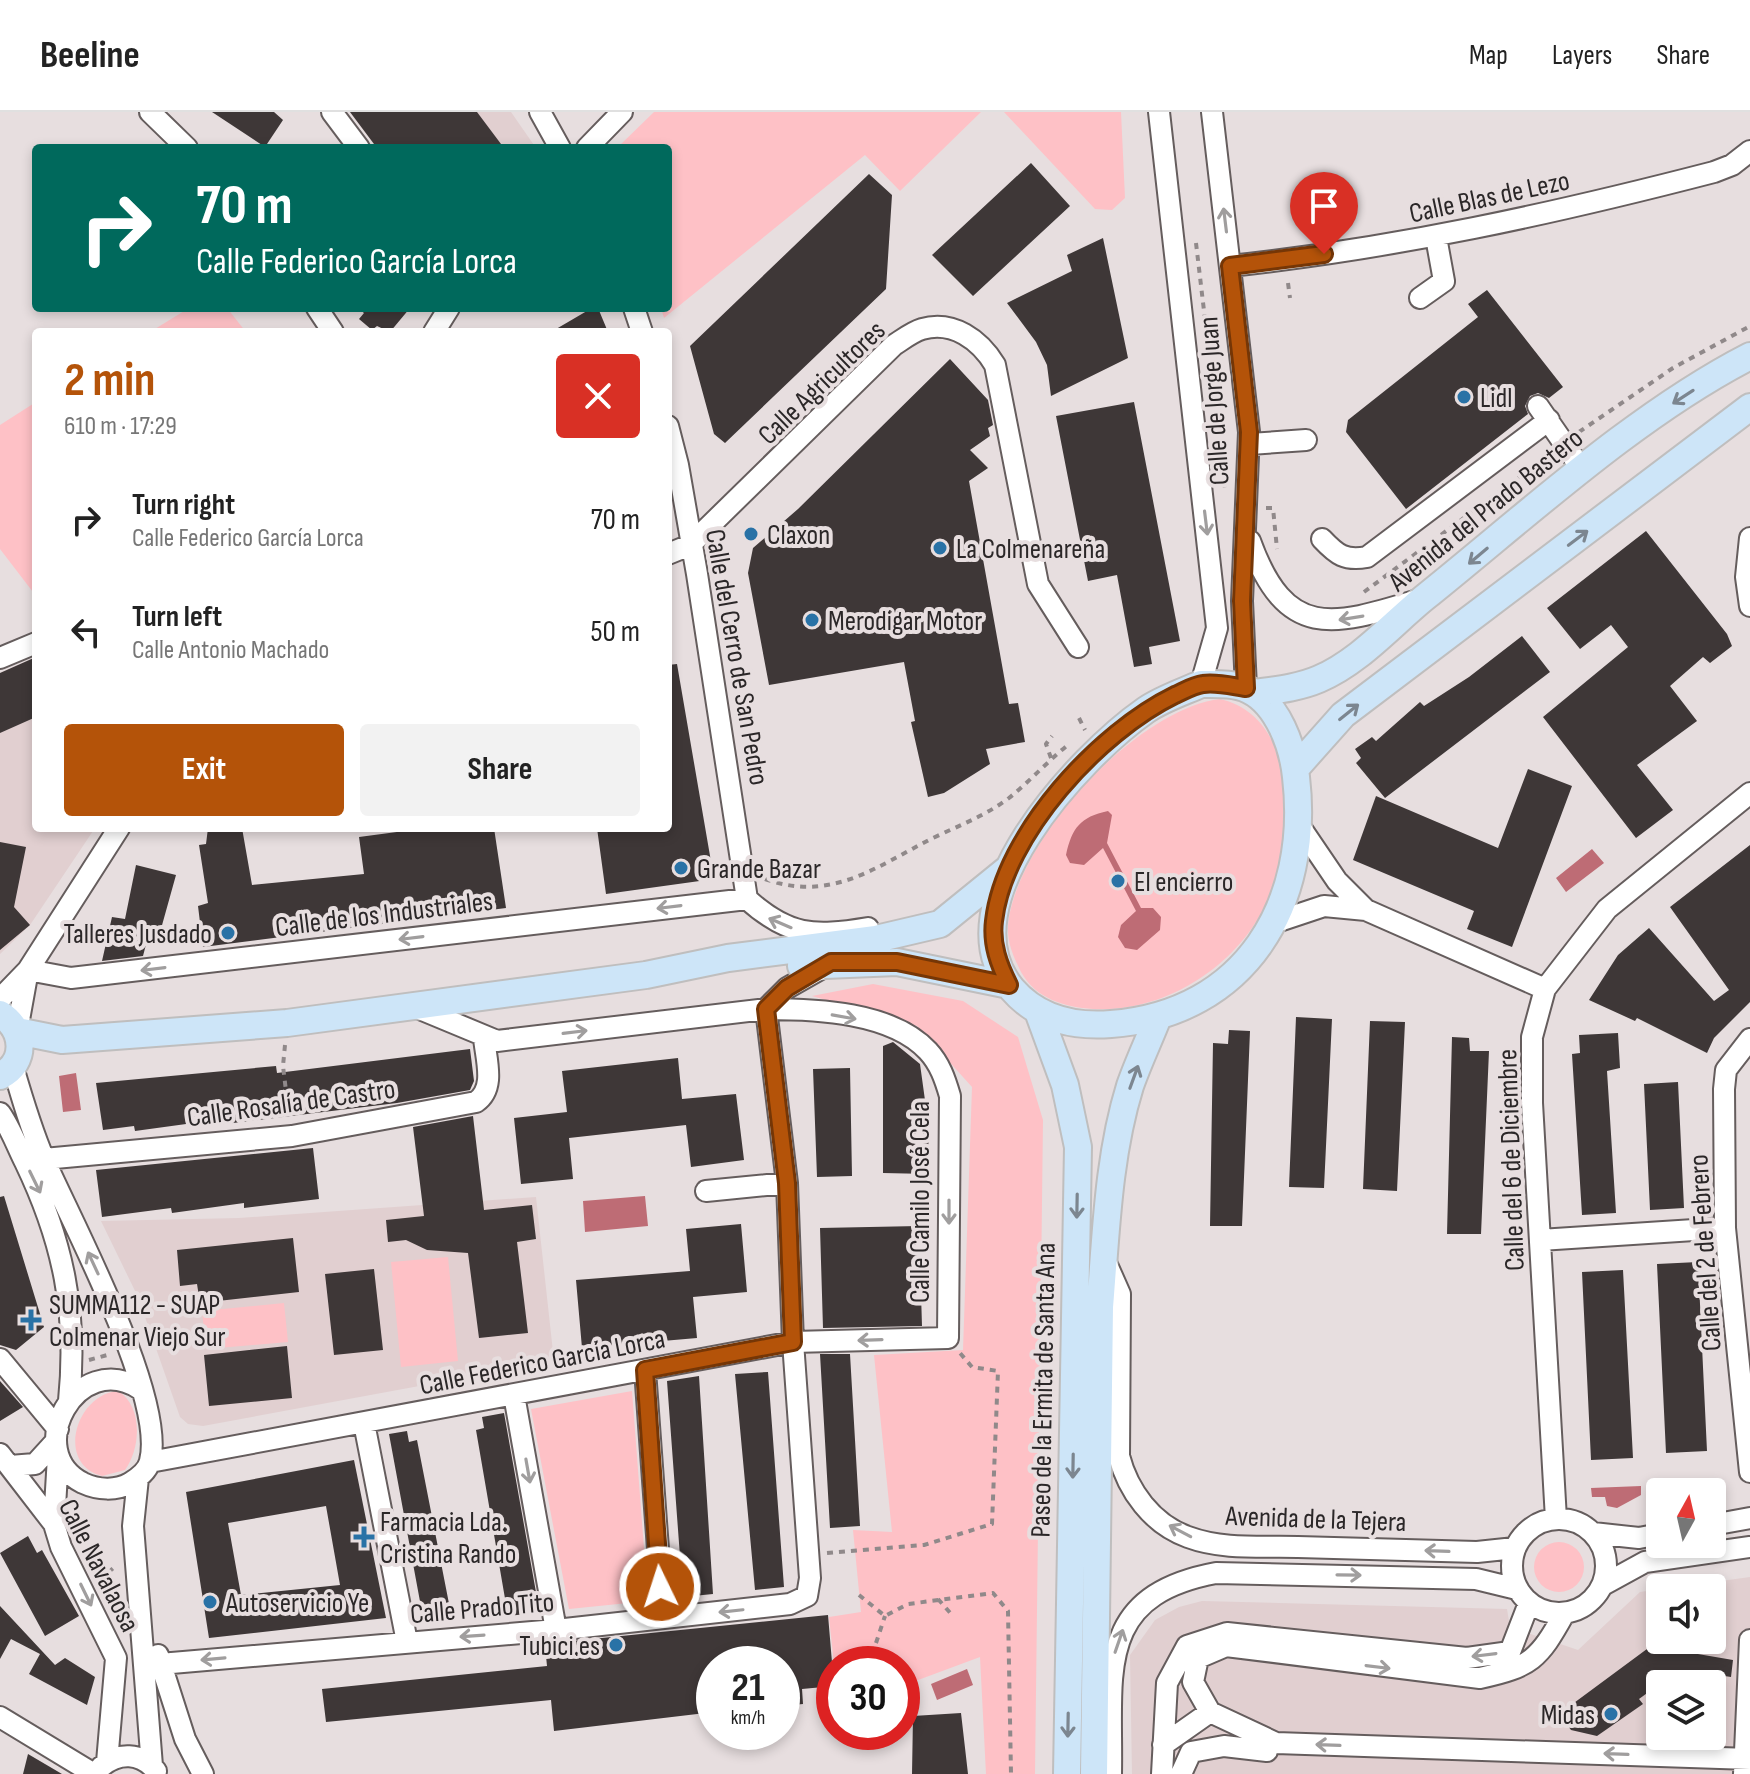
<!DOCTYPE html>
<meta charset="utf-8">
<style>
body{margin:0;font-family:"Sofia Sans Condensed",sans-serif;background:#f2f2f2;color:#222;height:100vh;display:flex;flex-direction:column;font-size:30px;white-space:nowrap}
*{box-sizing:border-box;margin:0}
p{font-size:26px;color:#767676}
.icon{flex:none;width:44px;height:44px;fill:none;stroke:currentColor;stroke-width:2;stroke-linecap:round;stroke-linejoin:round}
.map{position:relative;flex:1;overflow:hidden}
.drawer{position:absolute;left:32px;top:216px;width:640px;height:504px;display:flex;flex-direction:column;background:#fff;border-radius:8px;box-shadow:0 4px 12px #0003}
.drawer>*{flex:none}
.top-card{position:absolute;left:32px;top:32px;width:640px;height:168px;border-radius:8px;box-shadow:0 4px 12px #0003;background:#00695c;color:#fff;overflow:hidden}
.needle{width:52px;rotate:8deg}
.buttons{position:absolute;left:1646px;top:1366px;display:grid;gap:16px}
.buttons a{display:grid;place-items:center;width:80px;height:80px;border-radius:8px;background:#fff;box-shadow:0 4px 12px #0003;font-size:40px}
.speed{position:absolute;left:696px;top:1534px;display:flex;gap:16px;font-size:40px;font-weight:700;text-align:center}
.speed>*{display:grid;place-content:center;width:104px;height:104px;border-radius:50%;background:#fff;box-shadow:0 4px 12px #0003;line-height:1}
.speed small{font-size:20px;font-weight:400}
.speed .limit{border:12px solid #d22;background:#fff;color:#111}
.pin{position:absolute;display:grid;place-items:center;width:68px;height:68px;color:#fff;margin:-82px -34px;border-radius:50% 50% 50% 0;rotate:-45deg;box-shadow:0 0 8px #0007}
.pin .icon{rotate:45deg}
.me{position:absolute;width:88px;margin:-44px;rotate:356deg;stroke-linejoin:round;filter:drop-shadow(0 0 6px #0008)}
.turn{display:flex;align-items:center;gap:28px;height:168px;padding:0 32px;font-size:36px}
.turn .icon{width:104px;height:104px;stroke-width:2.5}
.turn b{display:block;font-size:56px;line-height:68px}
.round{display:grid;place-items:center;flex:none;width:84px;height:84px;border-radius:8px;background:#f2f2f2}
.summary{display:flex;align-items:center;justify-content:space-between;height:136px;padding:0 32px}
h1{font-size:48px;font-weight:700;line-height:60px;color:#b45309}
.primary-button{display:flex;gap:16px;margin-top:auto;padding:16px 32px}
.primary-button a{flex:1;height:92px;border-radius:8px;background:#b45309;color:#fff;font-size:32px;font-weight:700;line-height:92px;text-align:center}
.primary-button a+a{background:#f2f2f2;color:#222}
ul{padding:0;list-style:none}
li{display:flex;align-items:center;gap:24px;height:112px;padding:0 32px}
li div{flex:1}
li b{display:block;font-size:30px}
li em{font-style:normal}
header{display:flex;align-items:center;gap:48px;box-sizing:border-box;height:112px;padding:0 40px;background:#fff;border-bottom:2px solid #e0e0e0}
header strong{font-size:38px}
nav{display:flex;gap:44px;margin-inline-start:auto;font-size:28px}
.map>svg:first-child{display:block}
.built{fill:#e1cfd0;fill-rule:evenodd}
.green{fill:#fec1c6}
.water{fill:#be6c75}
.building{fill:#3e3737;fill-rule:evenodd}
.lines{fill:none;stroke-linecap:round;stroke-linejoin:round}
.minor-casing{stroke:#655d5d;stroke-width:24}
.major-casing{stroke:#bfbebe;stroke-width:30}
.path{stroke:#90898a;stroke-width:4;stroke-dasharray:6 6;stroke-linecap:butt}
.minor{stroke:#fff;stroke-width:20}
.major{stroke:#cde5f8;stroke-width:26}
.oneway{stroke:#a09e9e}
.oneway2{stroke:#7c8690}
.route-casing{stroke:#753606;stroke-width:20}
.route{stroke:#b45309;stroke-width:14}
.poi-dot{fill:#2972a6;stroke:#e7dedf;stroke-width:3}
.labels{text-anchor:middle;stroke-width:8;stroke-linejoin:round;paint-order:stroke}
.street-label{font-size:28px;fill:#2b2728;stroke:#e7dedf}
.poi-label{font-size:28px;fill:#2b2728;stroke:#e7dedf;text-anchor:start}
</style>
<header>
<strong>Beeline</strong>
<nav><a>Map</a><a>Layers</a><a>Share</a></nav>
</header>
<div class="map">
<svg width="1750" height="1662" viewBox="0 0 1750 1662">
<rect width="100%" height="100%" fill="#e7dedf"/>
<path class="built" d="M350 0H511L536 36H377Z
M36 545V716H95L30 813 0 842V561Z
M536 1085 554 1249 203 1314 188 1312 180 1305 138 1185 101 1109 239 1106Z
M1750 1465V1662H1132L1130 1543 1155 1508 1179 1495 1202 1489 1507 1497 1510 1515 1578 1538 1640 1480 1660 1477V1528H1712V1476H1670ZM1660 1572H1712V1624H1660Z"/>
<path class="green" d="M654 0H981L900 79 865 43 664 206 661 196H668V36L618 35Z
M1004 0H1121L1125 86 1112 98 1095 97Z
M189 196H227L246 220H150Z
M36 290V484L0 437V313Z
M1220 587C1303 606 1295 733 1265 794 1234 857 1162 901 1093 897 1065 895 1036 887 1021 860 1014 846 1007 831 1008 814 1015 730 1136 597 1220 587Z
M873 872 963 889 1018 925 1043 1008 1035 1662H986L980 1545 902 1574V1552H834L829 1505 861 1500 853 1418 892 1420 874 1243 963 1238 972 975 917 914 812 884Z
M448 1145 458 1249 401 1255 391 1150Z
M284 1191 288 1230 206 1237 202 1199Z
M118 1279C143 1294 141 1336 125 1358L102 1364C55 1352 76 1282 118 1279Z
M632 1279 648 1489 569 1497 531 1297Z
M1534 1455a25 25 0 1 1 50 0a25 25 0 1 1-50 0Z"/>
<path class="water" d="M1108 699 1112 703 1107 731 1141 796H1153L1161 805 1160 818 1137 838 1125 836 1118 825 1121 813 1136 799 1103 736 1084 753 1070 751 1066 743C1072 716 1080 705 1108 699Z
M1592 737 1604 751 1566 780 1556 766Z
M76 961 81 998 63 1000 59 964Z
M645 1084 648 1114 585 1120 583 1089Z
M1641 1374V1383L1617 1396 1607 1394 1605 1385H1592L1591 1376Z
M967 1557 973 1573 937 1588 931 1572Z"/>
<path class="building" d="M212 0H274L283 8 265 35Z
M350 0H477L504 36H377Z
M1031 51 1070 94 973 184 932 143Z
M869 62 892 83 886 177 725 331 714 322 690 234Z
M1103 126 1128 246 1051 284 1047 253 1036 230 1007 191 1072 159 1067 143Z
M1487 178 1563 275 1549 286 1538 281 1530 284 1525 294 1528 302 1406 397 1346 320 1348 308 1478 205 1468 192Z
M358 196H410L390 220 377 214 372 218 359 207 364 201Z
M592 196H598L608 220H551Z
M950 247 988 288 993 313 988 316 990 324 970 338 988 356 969 369 1009 592 1018 591 1025 630 986 637 990 652 944 681 928 685 911 610 915 609 904 550 769 573 748 461 753 436 798 397Z
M1134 290 1180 529 1149 535 1152 552 1134 555 1117 463 1088 469 1056 304Z
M1646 419 1727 522 1732 534 1710 551 1703 545 1670 574 1697 609 1637 653 1673 698 1636 726 1543 605 1628 535 1611 513 1580 537 1547 496Z
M1522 524 1550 560 1385 686 1356 651 1361 646 1355 637 1372 625 1376 629 1420 590 1424 594 1469 565Z
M36 545V605L0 621V561Z
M677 552 714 767 606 782 597 716H668V553Z
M1528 657 1572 674 1512 835 1467 817 1474 799 1353 748 1376 684 1498 736Z
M208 716H242L252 773 364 762 359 725 427 716H494L506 796 203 835 198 794 208 791 199 733 206 732Z
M0 730 26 735 14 795 30 813 0 838Z
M1750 733V890L1714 926 1707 941 1637 906 1635 909 1589 888 1618 843 1649 816 1714 889 1729 878 1670 795Z
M136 753 176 763 159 824 149 821 143 844 102 849 112 805 125 807Z
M1296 905 1332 907 1324 1076 1289 1075Z
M1370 909 1405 910 1397 1079 1363 1077Z
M1229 918 1250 919 1242 1114H1210L1213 931 1228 932Z
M1618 921 1620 956 1607 959 1616 1101 1582 1103 1572 942 1580 941 1579 923Z
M1452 925 1469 926 1470 939H1489L1481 1122H1447Z
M893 930 920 952 928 1010 929 1062 883 1061V934Z
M470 937 474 969 470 978 397 991 208 1014V1009L135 1019 134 1014 103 1018 96 971 276 954 277 961Z
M678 946 682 987 736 982 744 1048 691 1055 686 1013 569 1026 573 1067 521 1072 514 1006 567 1000 562 959Z
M850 956 852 1064 817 1065 813 957Z
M1678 970 1684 1096 1650 1098 1644 972Z
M473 1004 484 1098 532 1093 536 1127 517 1130 528 1221 479 1226 468 1141 427 1138 406 1128 388 1130 386 1108 424 1104 413 1015Z
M313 1036 319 1087 244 1096V1091L172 1101 171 1096 102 1105 96 1058Z
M4 1084 44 1215 16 1238 0 1233V1085Z
M741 1112 747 1180 693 1185 697 1226 582 1236 576 1168 690 1159 686 1117Z
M919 1114 922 1214 823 1216 820 1116Z
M293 1126 299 1180 200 1191 197 1172 180 1174 177 1138Z
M1698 1150 1707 1339 1666 1341 1657 1152Z
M374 1157 383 1238 334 1243 325 1162Z
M1623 1158 1633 1346 1591 1348 1582 1160Z
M287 1234 292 1286 209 1294 204 1243Z
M820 1242H850L860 1414 830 1416Z
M768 1260 784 1475 755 1478 735 1262Z
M699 1264 713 1482 683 1485 667 1269Z
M0 1269 23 1295 0 1309Z
M504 1301 539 1497 535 1501 508 1504 476 1318 484 1316 482 1305Z
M407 1319 409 1330 417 1328 452 1507 424 1511 389 1322Z
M354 1348 386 1506 209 1526 186 1380ZM326 1394 340 1473 241 1483 228 1411Z
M28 1424 37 1441 42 1438 79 1504 45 1524 0 1441Z
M0 1494 55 1553 65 1546 95 1565 87 1593 29 1562 40 1542 11 1527 0 1547Z
M828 1503 834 1574 802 1577 803 1592 782 1594V1552H714V1600L554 1619 551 1588 326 1610 322 1577 547 1554 546 1544 573 1542 572 1529Z
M1651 1534 1733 1548 1731 1565 1718 1563 1717 1572 1661 1571 1639 1587 1643 1592 1597 1624 1571 1618 1559 1602Z
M961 1601 968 1662H912L913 1604Z
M28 1642 62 1662H23Z"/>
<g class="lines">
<defs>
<path id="minor" d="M150 0 187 36
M332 0 359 36
M540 0 560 36
M1159 0 1217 516 1201 572
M1212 0 1249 320 1242 489 1246 576
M587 36 622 0
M1230 154C1397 136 1552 102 1714 60L1732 53 1750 39
M1420 186 1444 169 1436 125
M317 196 333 220
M634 196 642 220
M434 220 449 196
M1538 294 1583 359
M668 314 678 353 697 462 747 787
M1250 332 1306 328
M1750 426 1746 465 1750 494
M1322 427C1337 443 1345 449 1367 445L1549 308
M1250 429C1286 529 1333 514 1418 488
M668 442 690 433 894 233C902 228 912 220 922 217 953 208 980 228 995 253L1038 472 1078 535
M0 546 36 531
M1301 716 1337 769 1366 798
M747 787C788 824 813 825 868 816
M1276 810 1324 794 1366 798 1545 877
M28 858 71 866 747 787
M0 887 28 858 119 716
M415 895 497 929 766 897 787 876 824 855
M17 919 28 858
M1750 927 1726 958 1724 977 1725 1116 1750 1360
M13 955C22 986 31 1017 44 1047 72 1111 166 1285 150 1349 148 1359 138 1366 130 1371 116 1379 98 1378 83 1371 21 1340 77 1236 140 1277
M0 1001C10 1015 17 1034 25 1050 63 1129 78 1200 69 1289
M44 1047 292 1024 476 990C496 976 486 948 484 926
M706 1079 787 1071
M1540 1128 1725 1116
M1104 1146 1120 1182 1119 1344C1128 1379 1152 1412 1188 1425 1223 1438 1261 1434 1298 1435 1358 1437 1417 1438 1477 1440L1515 1436
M0 1247 58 1317
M645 1258 663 1506
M514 1283 556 1518
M364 1311 407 1530
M0 1342 54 1412 61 1435 116 1546 107 1650
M150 1350 793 1230 948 1226 950 984C945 967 940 952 928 939 892 900 816 897 766 897L787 1071 793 1230 810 1466 807 1484 790 1492 556 1518 160 1552
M10 1354 35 1352 56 1329
M138 1366 133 1414 152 1654
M1512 1454a47 47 0 1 1 94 0a47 47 0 1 1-94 0Z
M1556 1407 1532 991V925L1545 877 1607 797 1750 681
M54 1412 58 1344
M1712 1413 1750 1406
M1593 1421 1639 1426 1660 1422
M1603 1473 1645 1450 1750 1435
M1564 1502C1539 1547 1531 1555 1480 1566L1226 1534 1198 1546 1193 1570 1210 1600 1276 1631 1750 1647
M158 1543 185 1627 203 1662
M0 1605 94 1662
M1163 1633 1210 1600
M101 1655C118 1640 141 1640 156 1659
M1111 1662C1113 1562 1093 1484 1216 1461L1476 1467 1517 1477
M1162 1662 1167 1571 1187 1534 1227 1521 1467 1546 1510 1540 1529 1491
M1181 1662 1191 1640 1224 1634 1267 1639
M1744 1662 1750 1528"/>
<path id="major" d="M1201 572C1216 572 1235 571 1249 578 1278 592 1293 635 1296 665 1311 791 1246 902 1111 912 1073 915 1037 906 1012 877 941 792 1080 644 1146 598 1162 587 1183 580 1201 572Z
M1254 581C1276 578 1298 576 1319 567 1359 550 1391 513 1424 486 1525 405 1635 303 1750 244
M1295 657 1343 603 1750 295
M801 854 897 850 1009 873
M0 902C24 917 28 950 0 964
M1039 902 1065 973 1078 1035 1067 1662
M17 919 62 928 287 911 646 863 728 846 876 827 940 812 1009 756
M1094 1662 1100 1195C1106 1122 1108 1045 1130 974 1138 951 1149 928 1158 905"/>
</defs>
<use href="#minor" class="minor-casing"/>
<use href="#major" class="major-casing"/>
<path class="path" d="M1196 131 1225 377
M1288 171 1290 186
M1579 320 1673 256 1750 214
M1266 396H1273L1277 437
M1430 434 1441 446
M1364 480 1550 342
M1079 606 1085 618
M1051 646 1046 632 1052 624
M765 767C832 791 877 754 933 726 960 713 985 704 1009 686 1030 669 1048 649 1069 632
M285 933 283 954 289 1004
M89 1248 111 1242
M827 1441 924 1433 992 1412 998 1259 972 1255 960 1241
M99 1468 117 1453
M859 1483 885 1504 908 1492 993 1481 1008 1499 1011 1662
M938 1487 952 1503
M876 1531 885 1504"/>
<use href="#minor" class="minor"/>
<use href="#major" class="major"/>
</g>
<defs><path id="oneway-shaft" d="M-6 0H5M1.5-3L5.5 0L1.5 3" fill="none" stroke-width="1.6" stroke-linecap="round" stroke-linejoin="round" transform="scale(2)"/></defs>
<g class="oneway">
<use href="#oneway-shaft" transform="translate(1225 108) rotate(-97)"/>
<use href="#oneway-shaft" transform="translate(1206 411) rotate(83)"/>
<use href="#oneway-shaft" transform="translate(1351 506) rotate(171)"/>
<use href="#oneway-shaft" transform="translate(669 795) rotate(173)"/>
<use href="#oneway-shaft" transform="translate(780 811) rotate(-157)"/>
<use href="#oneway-shaft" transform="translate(411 826) rotate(173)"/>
<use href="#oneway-shaft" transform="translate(153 857) rotate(173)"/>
<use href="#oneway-shaft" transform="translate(844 905) rotate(10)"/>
<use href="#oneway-shaft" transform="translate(575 920) rotate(-7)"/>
<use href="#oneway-shaft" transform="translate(35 1070) rotate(64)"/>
<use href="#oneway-shaft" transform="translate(949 1100) rotate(90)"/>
<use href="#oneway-shaft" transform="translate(93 1151) rotate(-115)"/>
<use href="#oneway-shaft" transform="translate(870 1228) rotate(178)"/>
<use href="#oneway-shaft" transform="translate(528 1359) rotate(80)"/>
<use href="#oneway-shaft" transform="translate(1180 1419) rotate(-152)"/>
<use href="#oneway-shaft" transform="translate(1437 1439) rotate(-178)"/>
<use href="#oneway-shaft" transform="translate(1349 1463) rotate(1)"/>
<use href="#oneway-shaft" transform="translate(86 1483) rotate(64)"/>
<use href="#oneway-shaft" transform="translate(731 1499) rotate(174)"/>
<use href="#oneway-shaft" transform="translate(472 1524) rotate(176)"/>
<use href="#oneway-shaft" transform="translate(1119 1529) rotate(-71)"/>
<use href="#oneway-shaft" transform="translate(1484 1543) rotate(173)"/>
<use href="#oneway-shaft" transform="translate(213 1547) rotate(175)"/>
<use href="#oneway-shaft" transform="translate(1378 1555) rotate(7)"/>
<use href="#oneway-shaft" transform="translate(1328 1633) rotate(-178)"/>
<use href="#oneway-shaft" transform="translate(1616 1642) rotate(-178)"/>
</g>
<g class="oneway2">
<use href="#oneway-shaft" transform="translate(1683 285) rotate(147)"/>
<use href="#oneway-shaft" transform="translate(1578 426) rotate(-37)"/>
<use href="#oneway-shaft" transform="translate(1478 444) rotate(140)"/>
<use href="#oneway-shaft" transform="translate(1349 600) rotate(-39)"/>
<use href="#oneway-shaft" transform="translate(1134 965) rotate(-70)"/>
<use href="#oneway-shaft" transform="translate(1077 1094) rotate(91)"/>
<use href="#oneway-shaft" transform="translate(1073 1354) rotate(91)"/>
<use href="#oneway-shaft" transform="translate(1068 1613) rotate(91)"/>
</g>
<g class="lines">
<defs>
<path id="route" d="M660 1475 645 1258 793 1230 787 1071 766 897 787 876 831 850H897L1009 873C999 853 991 832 994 809 1004 722 1099 620 1175 583 1184 579 1194 573 1203 572 1217 570 1232 574 1246 576L1242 489 1249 320 1230 154 1324 142"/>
</defs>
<use href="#route" class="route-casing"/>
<use href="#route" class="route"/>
</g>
<g class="poi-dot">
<circle cx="1464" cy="285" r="8"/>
<circle cx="751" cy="422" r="8"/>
<circle cx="940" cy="436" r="8"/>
<circle cx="812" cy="508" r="8"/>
<circle cx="681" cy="756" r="8"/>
<circle cx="1118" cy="769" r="8"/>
<circle cx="228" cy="821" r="8"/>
<path d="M27 1196h8v8h8v8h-8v8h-8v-8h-8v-8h8z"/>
<path d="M360 1413h8v8h8v8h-8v8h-8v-8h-8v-8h8z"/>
<circle cx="210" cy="1490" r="8"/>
<circle cx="616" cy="1533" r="8"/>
<circle cx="1611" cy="1602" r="8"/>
</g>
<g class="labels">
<g class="street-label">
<text transform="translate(1489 84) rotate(-12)" y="10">Calle Blas de Lezo</text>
<text transform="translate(821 270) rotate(-44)" y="10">Calle Agricultores</text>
<text transform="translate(1213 289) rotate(-94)" y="10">Calle de Jorge Juan</text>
<text transform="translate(1485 397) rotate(-39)" y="10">Avenida del Prado Bastero</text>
<text transform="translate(738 545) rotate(80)" y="10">Calle del Cerro de San Pedro</text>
<text transform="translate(384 801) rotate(-7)" y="10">Calle de los Industriales</text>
<text transform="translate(291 990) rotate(-8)" y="10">Calle Rosalía de Castro</text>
<text transform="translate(1510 1048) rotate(-92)" y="10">Calle del 6 de Diciembre</text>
<text transform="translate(919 1090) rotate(-90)" y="10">Calle Camilo José Cela</text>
<text transform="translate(1704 1141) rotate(-94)" y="10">Calle del 2 de Febrero</text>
<text transform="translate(542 1249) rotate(-11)" y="10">Calle Federico García Lorca</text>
<text transform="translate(1042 1278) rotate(-89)" y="10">Paseo de la Ermita de Santa Ana</text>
<text transform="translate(1316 1406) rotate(2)" y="10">Avenida de la Tejera</text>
<text transform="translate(100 1453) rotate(63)" y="10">Calle Navalaosa</text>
<text transform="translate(482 1495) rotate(-5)" y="10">Calle Prado Tito</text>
</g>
<g class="poi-label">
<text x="1480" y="295">Lidl</text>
<text x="767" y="432">Claxon</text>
<text x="956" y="446">La Colmenareña</text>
<text x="828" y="518">Merodigar Motor</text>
<text x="697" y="766">Grande Bazar</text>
<text x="1134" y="779">El encierro</text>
<text x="212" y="831" text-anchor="end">Talleres Jusdado</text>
<text x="49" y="1202">SUMMA112 - SUAP<tspan x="49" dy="32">Colmenar Viejo Sur</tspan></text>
<text x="380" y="1419">Farmacia Lda.<tspan x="380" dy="32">Cristina Rando</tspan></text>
<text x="226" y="1500">Autoservicio Ye</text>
<text x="600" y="1543" text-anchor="end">Tubici.es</text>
<text x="1595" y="1612" text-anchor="end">Midas</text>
</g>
</g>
</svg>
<div class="buttons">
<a><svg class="needle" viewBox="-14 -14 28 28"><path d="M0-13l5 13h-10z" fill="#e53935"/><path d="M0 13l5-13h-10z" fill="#767676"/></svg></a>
<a><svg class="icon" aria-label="sound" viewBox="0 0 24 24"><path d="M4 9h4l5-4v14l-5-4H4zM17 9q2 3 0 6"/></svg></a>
<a><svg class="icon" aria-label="layers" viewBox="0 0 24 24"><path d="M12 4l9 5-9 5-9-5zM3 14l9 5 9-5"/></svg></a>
</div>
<div class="speed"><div>21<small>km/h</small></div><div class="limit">30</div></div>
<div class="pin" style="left:1324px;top:142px;background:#d93025"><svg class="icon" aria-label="arrive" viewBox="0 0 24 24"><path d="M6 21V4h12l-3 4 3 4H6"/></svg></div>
<svg class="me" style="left:660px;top:1475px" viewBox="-20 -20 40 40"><circle r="17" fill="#b45309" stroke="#fff" stroke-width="3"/><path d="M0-11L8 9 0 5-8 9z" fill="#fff"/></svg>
<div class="top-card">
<div class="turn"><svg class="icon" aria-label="right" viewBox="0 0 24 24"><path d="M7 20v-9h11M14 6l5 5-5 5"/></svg><div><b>70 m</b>Calle Federico García Lorca</div></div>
</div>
<section class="drawer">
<div class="summary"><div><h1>2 min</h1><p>610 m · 17:29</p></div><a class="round" style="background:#d93025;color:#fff"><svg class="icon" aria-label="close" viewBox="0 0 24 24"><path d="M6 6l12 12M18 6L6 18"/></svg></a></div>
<ul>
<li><svg class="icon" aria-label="right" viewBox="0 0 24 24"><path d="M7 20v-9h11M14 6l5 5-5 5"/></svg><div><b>Turn right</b><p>Calle Federico García Lorca</p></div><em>70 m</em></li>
<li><svg class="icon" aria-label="left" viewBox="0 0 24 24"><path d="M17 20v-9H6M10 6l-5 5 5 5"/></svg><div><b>Turn left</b><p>Calle Antonio Machado</p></div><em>50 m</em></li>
</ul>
<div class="primary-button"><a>Exit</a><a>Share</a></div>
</section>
</div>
